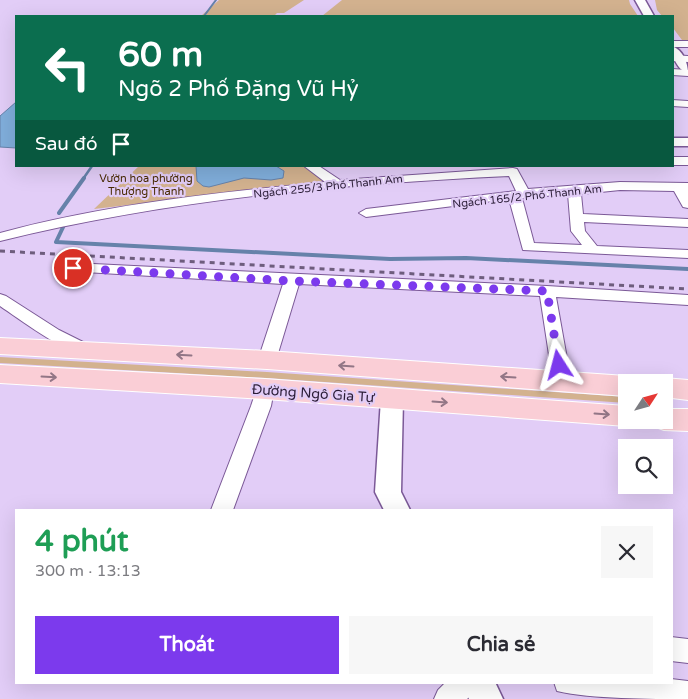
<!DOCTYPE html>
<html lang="vi">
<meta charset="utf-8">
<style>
body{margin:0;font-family:"Varela Round",sans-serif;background:#f7f7f7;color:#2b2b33;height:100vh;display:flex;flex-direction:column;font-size:19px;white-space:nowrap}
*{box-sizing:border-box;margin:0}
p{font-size:16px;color:#7c7c81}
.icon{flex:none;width:28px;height:28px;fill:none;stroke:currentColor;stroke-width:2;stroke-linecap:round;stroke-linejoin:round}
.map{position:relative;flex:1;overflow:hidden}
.details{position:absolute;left:15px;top:509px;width:658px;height:175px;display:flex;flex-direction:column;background:#fff;border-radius:0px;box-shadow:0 5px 20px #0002}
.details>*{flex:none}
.guide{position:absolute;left:15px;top:15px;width:659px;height:152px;border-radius:0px;box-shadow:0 5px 20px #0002;background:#0b6e4f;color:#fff;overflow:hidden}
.needle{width:32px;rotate:54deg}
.fabs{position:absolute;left:618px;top:374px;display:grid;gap:10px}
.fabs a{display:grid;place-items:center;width:55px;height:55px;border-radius:0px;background:#fff;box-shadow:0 5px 20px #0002;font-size:25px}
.pin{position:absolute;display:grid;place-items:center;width:42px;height:42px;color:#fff;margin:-21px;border:2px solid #fff;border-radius:50%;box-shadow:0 1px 5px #0007}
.me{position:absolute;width:55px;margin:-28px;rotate:351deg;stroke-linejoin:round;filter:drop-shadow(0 0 4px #0008)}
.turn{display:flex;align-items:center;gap:18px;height:105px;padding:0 20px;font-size:22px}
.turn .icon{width:65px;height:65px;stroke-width:2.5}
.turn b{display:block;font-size:35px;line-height:42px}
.then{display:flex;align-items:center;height:48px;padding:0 20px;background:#0003;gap:10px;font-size:19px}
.round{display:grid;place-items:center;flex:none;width:52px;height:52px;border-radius:0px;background:#f7f7f7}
.head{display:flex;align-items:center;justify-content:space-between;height:85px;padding:0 20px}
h1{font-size:30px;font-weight:700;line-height:38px;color:#1e9e55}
.primary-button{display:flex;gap:10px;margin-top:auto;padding:10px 20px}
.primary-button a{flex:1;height:58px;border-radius:0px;background:#7c3aed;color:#fff;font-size:20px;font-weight:700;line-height:58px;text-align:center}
.primary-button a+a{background:#f7f7f7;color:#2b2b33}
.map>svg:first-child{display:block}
.green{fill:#d3b28f}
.water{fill:#80aedb;stroke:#6682aa}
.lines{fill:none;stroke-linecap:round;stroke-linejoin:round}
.stream-far2{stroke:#6682aa;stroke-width:2}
.stream-far1{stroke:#6682aa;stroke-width:2.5}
.stream{stroke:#6682aa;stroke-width:4}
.minor-casing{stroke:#7b5997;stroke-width:2}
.tertiary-casing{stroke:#7b5997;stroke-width:3}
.primary-casing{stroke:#fff;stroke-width:2}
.minor{fill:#fff;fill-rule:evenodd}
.tertiary{fill:#fff;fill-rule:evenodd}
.primary{fill:#faced6;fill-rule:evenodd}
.rail{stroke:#6e5d7d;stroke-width:3;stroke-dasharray:5 5;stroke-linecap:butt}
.oneway{stroke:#927686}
.route{stroke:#7c3aed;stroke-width:9;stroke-dasharray:0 16.2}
.labels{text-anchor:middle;stroke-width:4.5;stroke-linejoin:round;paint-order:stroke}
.far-park-label{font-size:11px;fill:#482a02;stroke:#e2cdf7}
.far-street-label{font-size:11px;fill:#2b1d37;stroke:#e2cdf7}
.street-label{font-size:14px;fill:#2b1d37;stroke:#e2cdf7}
</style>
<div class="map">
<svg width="688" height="699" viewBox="0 0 688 699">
<rect width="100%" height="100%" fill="#e2cdf7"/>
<path class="green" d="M219 0H304L284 13H277L274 16H201Z
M342 0H629L630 4 638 16H322Z
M655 0H688V40H682L673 28 672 16H662L657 10Z
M139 166H304L327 182 94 209Z
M0 357 267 372 626 397V403L267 378 0 363Z"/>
<path class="water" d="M16 102V148L0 147V116Z
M196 166H276L284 171 283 178 271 180 244 178 209 187 203 186 197 181Z"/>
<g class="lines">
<path class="stream-far2" d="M204 16 216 0"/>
<path class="stream-far1" d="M83 179 92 166"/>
<path class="stream" d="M59 213 84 178
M65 223 56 242 390 259 466 258 688 269"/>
<defs>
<path id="minor" d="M672 41H688V47H672Z
M672 55 688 56V62L672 61Z
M672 69 688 70V76L672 75Z
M672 100 688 101V107L672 106Z
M672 157H688V165H672Z
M304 166H319L340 180 513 168 517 169 528 189 620 182 688 183V208L683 207 674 191 620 190 581 194 583 214 688 219V227L584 222 585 231 597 246 688 250V258L523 250 509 199 366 217 359 213 366 209 516 191 509 176C338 184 166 200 0 241V233C106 204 216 193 325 182ZM568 194 571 231 582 245 534 243 522 198Z
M73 263 547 286 688 295V305L556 297 571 381 569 385 562 387 555 385 553 381 540 296 299 284 276 360 273 364 267 366 261 364 258 360 283 284 68 271 65 268 68 265Z
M0 294 6 296 59 330 91 346 94 350 91 354C72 359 18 318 0 306Z
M265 383 272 385 274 389 271 406 233 510H211L251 406 258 385Z
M671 637 688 639V663L671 661Z
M671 679 688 681V699C650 699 592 699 557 691L554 682H671Z
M446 682H479L476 691 467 699H434L438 690Z"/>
<path id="tertiary" d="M635 0H645L654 16H644Z
M672 46C683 50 688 63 688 73 677 70 672 56 672 46Z
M672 138H688V146H672Z
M392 391 400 394 403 399 401 492 410 510H384L375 492 381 399 384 394Z
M462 682H495L503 699H469Z"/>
<path id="primary" d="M0 338 267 351 626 376 636 379 638 382H626V396L267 369 0 354Z
M0 365 265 379 626 406V420H639L637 423 626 426 265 399 0 383Z
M664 378 688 380V400L664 397V382H653Z
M664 409H688V431L664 430 653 426 649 420H664Z"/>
</defs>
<use href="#minor" class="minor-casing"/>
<use href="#tertiary" class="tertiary-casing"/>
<use href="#primary" class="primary-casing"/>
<use href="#minor" class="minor"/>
<use href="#tertiary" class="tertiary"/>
<use href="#primary" class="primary"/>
<path class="rail" d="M0 251 688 289"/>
</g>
<defs><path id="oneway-shaft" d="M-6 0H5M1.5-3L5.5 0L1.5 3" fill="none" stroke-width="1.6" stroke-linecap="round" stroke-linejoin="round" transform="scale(1.25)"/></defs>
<g class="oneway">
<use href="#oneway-shaft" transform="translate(184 355) rotate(-177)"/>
<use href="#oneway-shaft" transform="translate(346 366) rotate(-176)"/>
<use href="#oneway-shaft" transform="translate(49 377) rotate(3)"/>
<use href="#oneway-shaft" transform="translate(508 377) rotate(-176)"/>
<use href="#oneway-shaft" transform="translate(440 402) rotate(4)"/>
<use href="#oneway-shaft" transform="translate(602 414) rotate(4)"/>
</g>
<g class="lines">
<path class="route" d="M73 268 292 281 547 291 559 365"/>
</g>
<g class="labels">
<g class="far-park-label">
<text x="146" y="182">Vườn hoa phường<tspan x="146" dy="13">Thượng Thanh</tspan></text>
</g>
<g class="far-street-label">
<text transform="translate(328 186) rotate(-6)" y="4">Ngách 255/3 Phố Thanh Am</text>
<text transform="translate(527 196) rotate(-6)" y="4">Ngách 165/2 Phố Thanh Am</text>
</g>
<g class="street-label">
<text transform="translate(313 393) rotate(4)" y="5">Đường Ngô Gia Tự</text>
</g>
</g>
</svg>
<div class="fabs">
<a><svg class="needle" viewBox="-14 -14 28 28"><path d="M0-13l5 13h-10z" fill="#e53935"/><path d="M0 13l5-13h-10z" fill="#7c7c81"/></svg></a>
<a><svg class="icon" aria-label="search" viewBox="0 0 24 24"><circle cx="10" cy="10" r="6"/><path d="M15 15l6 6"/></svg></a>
</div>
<div class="pin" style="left:73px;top:268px;background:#d93025"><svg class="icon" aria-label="arrive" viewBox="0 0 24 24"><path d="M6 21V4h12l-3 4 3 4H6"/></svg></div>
<svg class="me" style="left:559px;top:365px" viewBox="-20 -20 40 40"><path d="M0-17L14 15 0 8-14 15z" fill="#7c3aed" stroke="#fff" stroke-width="4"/></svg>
<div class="guide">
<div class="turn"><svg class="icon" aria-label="left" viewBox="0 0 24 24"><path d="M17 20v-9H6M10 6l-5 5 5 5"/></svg><div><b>60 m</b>Ngõ 2 Phố Đặng Vũ Hỷ</div></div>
<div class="then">Sau đó<svg class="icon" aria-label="arrive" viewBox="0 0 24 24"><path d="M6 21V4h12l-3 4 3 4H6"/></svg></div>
</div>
<section class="details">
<div class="head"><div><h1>4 phút</h1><p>300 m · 13:13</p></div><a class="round"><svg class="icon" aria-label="close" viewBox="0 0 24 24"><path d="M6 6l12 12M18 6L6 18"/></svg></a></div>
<div class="primary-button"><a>Thoát</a><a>Chia sẻ</a></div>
</section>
</div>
